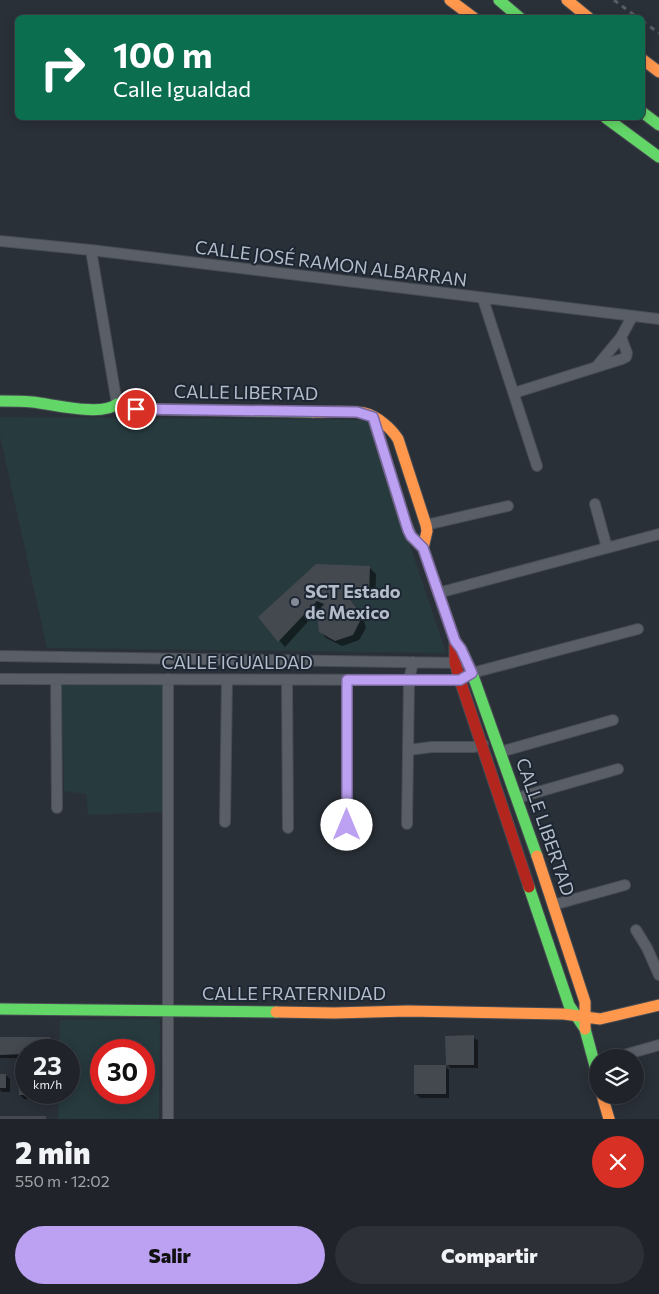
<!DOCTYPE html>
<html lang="es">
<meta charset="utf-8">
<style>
body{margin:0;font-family:Commissioner,sans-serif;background:#2d3036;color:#f1f3f6;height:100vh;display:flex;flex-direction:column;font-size:19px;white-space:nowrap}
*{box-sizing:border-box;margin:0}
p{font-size:16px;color:#a2a4a8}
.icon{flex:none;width:28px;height:28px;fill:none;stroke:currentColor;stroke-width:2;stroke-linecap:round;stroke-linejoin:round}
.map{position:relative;height:1119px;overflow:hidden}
.panel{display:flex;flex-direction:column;background:#20242a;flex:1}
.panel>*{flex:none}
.hud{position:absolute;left:15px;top:15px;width:630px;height:105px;border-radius:8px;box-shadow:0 2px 12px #0003,0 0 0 1px #3d4147;background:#0b6e4f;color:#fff;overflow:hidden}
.tools{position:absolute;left:589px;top:1049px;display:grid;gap:10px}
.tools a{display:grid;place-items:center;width:55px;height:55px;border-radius:50%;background:#20242a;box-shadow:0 2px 12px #0003,0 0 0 1px #3d4147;font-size:25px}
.speed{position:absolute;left:15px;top:1039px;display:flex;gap:10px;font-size:25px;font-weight:700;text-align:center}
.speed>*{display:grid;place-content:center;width:65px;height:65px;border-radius:50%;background:#20242a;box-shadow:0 2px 12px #0003,0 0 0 1px #3d4147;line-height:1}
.speed small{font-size:12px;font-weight:400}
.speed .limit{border:8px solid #d22;background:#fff;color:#111}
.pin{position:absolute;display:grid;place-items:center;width:42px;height:42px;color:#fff;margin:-21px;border:2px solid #fff;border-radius:50%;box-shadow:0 1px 5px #0007}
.me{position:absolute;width:55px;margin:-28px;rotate:0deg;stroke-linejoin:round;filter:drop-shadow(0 0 4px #0008)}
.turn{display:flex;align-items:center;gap:18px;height:105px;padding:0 15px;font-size:22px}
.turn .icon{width:65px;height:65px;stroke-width:2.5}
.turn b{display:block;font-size:35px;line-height:42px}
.round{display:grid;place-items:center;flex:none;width:52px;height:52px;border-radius:26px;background:#2d3036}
.head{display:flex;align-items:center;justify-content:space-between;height:85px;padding:0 15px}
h1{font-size:30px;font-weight:800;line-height:38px}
.button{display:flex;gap:10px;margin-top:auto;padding:10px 15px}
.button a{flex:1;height:58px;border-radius:30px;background:#bca0f2;color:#111;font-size:20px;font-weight:800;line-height:58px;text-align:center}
.button a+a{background:#2d3036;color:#f1f3f6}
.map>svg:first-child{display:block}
.green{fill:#273a3e;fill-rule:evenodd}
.shadow{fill:#0007}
.building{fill:#444950}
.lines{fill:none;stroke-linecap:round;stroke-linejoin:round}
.street-casing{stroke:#484c53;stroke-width:12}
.fast-casing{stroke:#484c53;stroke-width:13}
.slow-casing{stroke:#484c53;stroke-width:13}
.jam-casing{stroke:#484c53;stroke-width:13}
.street{stroke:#5a5e66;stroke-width:10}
.fast{stroke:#63d668;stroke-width:11}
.slow{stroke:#ff974d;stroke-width:11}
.jam{stroke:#b3261e;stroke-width:11}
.rail{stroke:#595d64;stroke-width:3;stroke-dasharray:5 5;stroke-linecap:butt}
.route-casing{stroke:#7a689d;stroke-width:12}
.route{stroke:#bca0f2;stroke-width:9}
.poi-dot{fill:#848b96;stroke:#1d2633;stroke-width:2}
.labels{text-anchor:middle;stroke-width:4;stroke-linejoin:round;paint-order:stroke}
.street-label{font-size:18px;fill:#b4bcc9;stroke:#1d2633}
.poi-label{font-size:18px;font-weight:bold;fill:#b4bcc9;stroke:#1d2633;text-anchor:start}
</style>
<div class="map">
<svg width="659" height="1119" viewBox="0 0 659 1119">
<rect width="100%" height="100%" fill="#2a3038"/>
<path class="green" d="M0 417 368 420 446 653 47 648 0 436Z
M62 679 166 680 162 812 88 815 86 794 64 791Z
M160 1019 159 1119H58L59 1093 69 1092V1050H59L60 1020ZM101 1050H144V1092H101Z"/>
<path class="shadow" d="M370 568 376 574 375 600 349 598 362 614 366 628 359 640 342 646 326 638 320 631 323 605 285 647 260 617Z
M473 1037 478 1041V1068H451L447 1064Z
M0 1038H49L54 1042V1050H26V1058H0Z
M445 1066 449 1070V1098H420L416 1094Z
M0 1075H6L10 1079V1092H2L0 1090Z
M20 1075H26V1092H49L50 1099H24L20 1095Z"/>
<path class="building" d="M316 564 370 566 369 595 345 593 356 607 360 621 353 635 335 641 319 632 317 615 324 604 317 601 278 642 258 617Z
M474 1035V1065H446L445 1036Z
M0 1037H50V1050H26V1054L0 1055Z
M414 1065H446V1094H414Z
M0 1074H6V1088H0Z
M18 1074H26V1092H46V1095H19Z
M0 1116H46V1119H0Z"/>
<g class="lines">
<defs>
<path id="street" d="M0 241 91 250 659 319
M91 250 117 404
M483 299 537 466
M597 366 621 337 632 317
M514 393 622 359 626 357 627 353 621 337
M595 504 607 548
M426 525 508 506
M438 593 659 534
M0 656 460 663
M0 679 460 680 472 673 638 629
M56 679 57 808
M287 680 288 828
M408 750 432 747H474L483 744
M500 752 613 720
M517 798 618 769
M225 822 227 680
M407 824 409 680 413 662
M347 825V680
M553 905 625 885
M636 930 647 948 659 975
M613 1058 659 1045
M168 1119V679"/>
<path id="fast" d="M499 0 520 18
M642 112 659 125
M606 118 659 157
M0 401C11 401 21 401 32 402 53 404 101 417 117 404L136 409 313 412
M373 417 406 524 411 536 423 548 455 641 461 649 472 673 537 856
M529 887 569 1005 585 1029 598 1077
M0 1009 276 1012"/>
<path id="slow" d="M450 0 474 18
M567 0 589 18
M642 59 659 72
M313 412C327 412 350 410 364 413 377 416 391 428 398 439L426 525 427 531 423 548
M537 856 585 1002V1029
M276 1012 334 1013 408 1011 564 1014 600 1019 659 1005
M602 1095 609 1119"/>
<path id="jam" d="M455 641V663L460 680 529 887"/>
</defs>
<use href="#street" class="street-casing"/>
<use href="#fast" class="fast-casing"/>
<use href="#slow" class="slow-casing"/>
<use href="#jam" class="jam-casing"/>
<use href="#street" class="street"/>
<use href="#fast" class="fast"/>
<use href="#slow" class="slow"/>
<use href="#jam" class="jam"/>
<path class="rail" d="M614 0 638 18
M642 21 659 33"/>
</g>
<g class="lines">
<defs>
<path id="route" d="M136 409 357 412 373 417 408 530 411 536 423 548 455 641 461 649 472 673 460 680H347V825"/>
</defs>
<use href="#route" class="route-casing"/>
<use href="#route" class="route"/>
</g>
<circle class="poi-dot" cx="295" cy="602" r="5"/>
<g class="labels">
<g class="street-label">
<text transform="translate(331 264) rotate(7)" y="6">CALLE JOSÉ RAMON ALBARRAN</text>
<text transform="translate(246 393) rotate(1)" y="6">CALLE LIBERTAD</text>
<text x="237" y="669">CALLE IGUALDAD</text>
<text transform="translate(545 827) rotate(71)" y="6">CALLE LIBERTAD</text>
<text x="294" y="1000">CALLE FRATERNIDAD</text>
</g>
<g class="poi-label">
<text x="305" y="598">SCT Estado<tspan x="305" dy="21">de Mexico</tspan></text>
</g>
</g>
</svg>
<div class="tools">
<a><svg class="icon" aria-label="layers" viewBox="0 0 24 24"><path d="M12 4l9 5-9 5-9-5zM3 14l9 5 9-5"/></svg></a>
</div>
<div class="speed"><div>23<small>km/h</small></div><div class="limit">30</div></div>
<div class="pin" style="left:136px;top:409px;background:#d93025"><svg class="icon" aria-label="arrive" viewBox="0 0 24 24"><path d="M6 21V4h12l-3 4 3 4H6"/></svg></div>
<svg class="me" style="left:347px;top:825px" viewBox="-20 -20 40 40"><circle r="19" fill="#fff"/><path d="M0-13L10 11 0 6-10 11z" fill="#bca0f2"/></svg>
<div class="hud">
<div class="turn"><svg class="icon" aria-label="right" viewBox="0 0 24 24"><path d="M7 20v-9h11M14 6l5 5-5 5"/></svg><div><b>100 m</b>Calle Igualdad</div></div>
</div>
</div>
<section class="panel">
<div class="head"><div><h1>2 min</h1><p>550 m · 12:02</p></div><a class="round" style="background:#d93025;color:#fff"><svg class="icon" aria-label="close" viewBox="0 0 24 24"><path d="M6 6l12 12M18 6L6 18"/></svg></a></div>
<div class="button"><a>Salir</a><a>Compartir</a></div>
</section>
